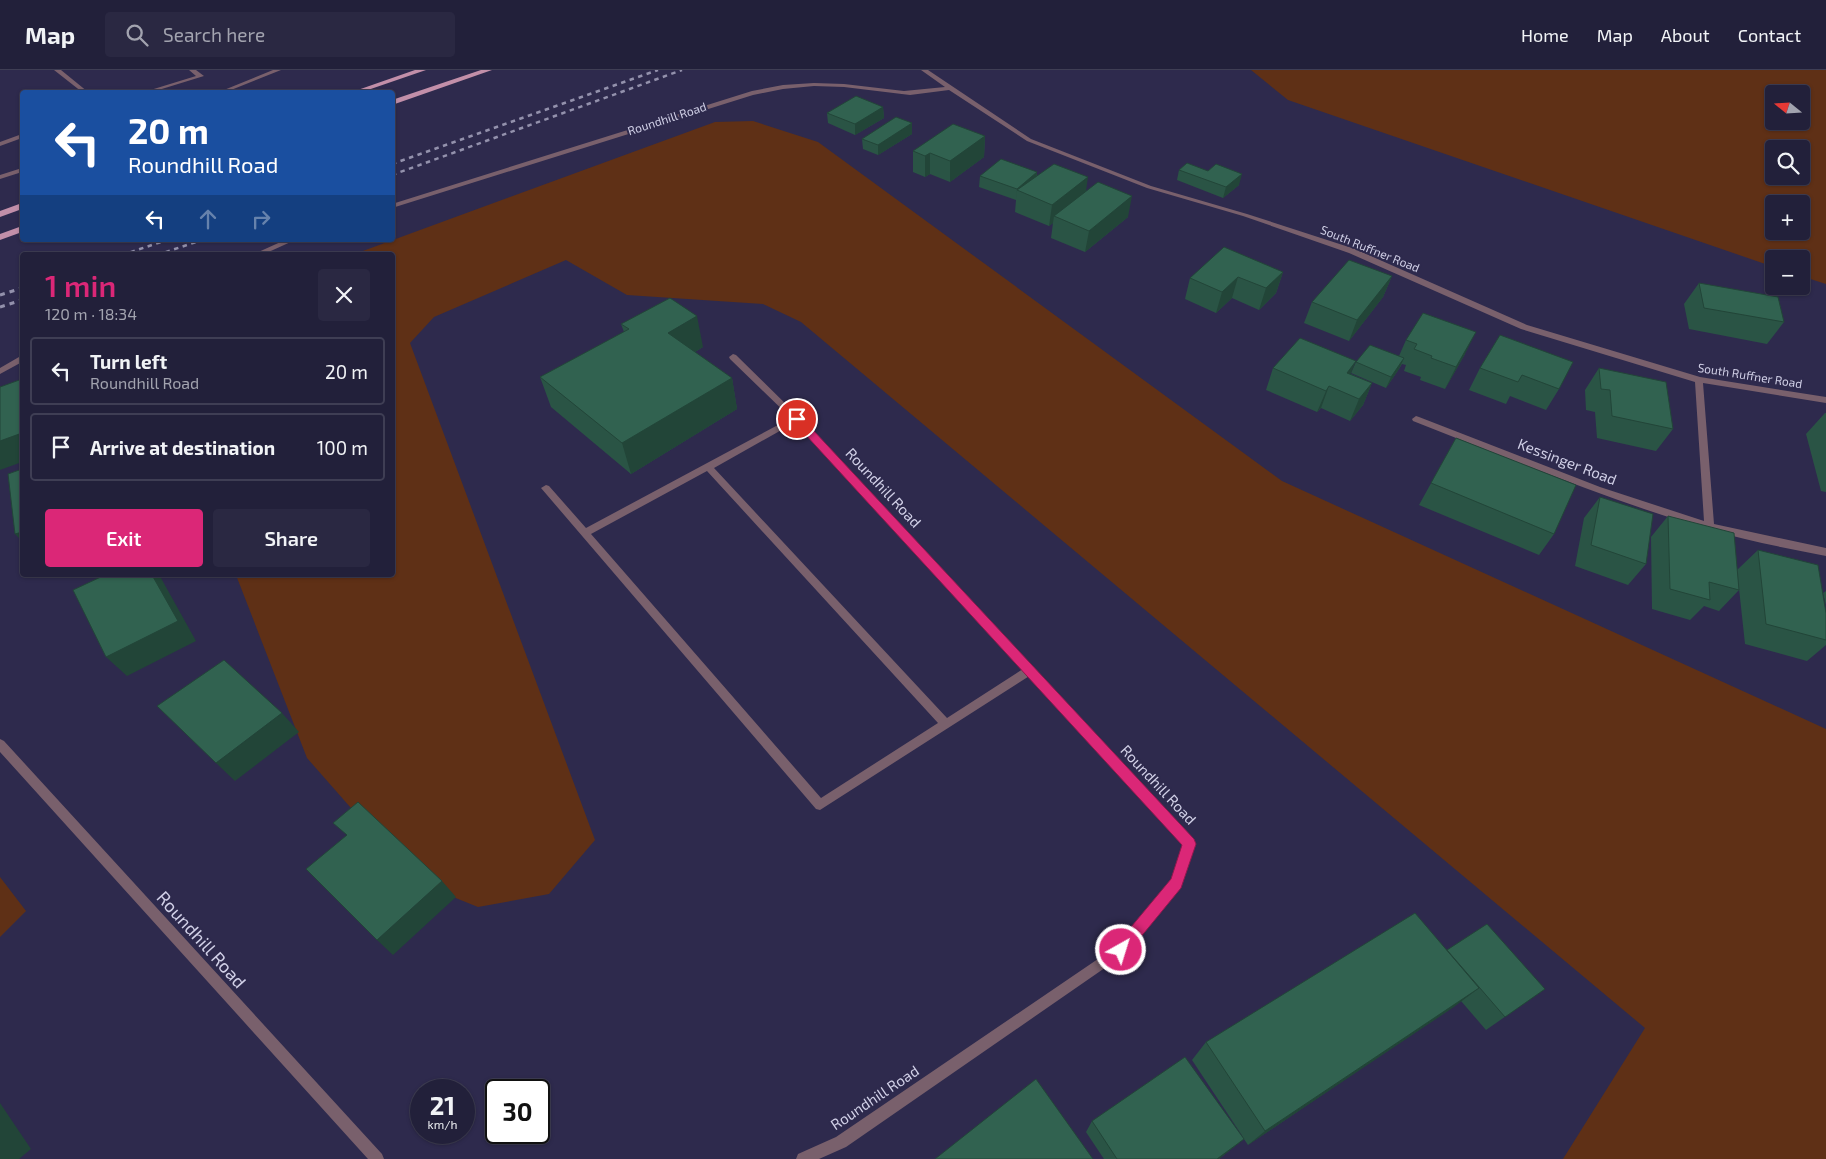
<!DOCTYPE html>
<meta charset="utf-8">
<style>
body{margin:0;font-family:"Exo 2",sans-serif;background:#2a2842;color:#f1f3f6;height:100vh;display:flex;flex-direction:column;font-size:19px;white-space:nowrap}
*{box-sizing:border-box;margin:0}
p{font-size:16px;color:#a2a3af}
.icon{flex:none;width:28px;height:28px;fill:none;stroke:currentColor;stroke-width:2;stroke-linecap:round;stroke-linejoin:round}
.map{position:relative;flex:1;overflow:hidden}
.sheet{position:absolute;left:20px;top:182px;width:375px;height:325px;display:flex;flex-direction:column;background:#22203a;border-radius:5px;box-shadow:0 1px 4px #0004,0 0 0 1px #3f3e54}
.sheet>*{flex:none}
.guide{position:absolute;left:20px;top:20px;width:375px;height:152px;border-radius:5px;box-shadow:0 1px 4px #0004,0 0 0 1px #3f3e54;background:#1a4fa0;color:#fff;overflow:hidden}
.needle{width:32px;rotate:288deg}
.controls{position:absolute;left:1765px;top:15px;display:grid;gap:10px}
.controls a{display:grid;place-items:center;width:45px;height:45px;border-radius:5px;background:#22203a;box-shadow:0 1px 4px #0004,0 0 0 1px #3f3e54;font-size:25px}
.speed{position:absolute;left:410px;top:1009px;display:flex;gap:10px;font-size:25px;font-weight:700;text-align:center}
.speed>*{display:grid;place-content:center;width:65px;height:65px;border-radius:50%;background:#22203a;box-shadow:0 1px 4px #0004,0 0 0 1px #3f3e54;line-height:1}
.speed small{font-size:12px;font-weight:400}
.speed .limit{border:2px solid #111;border-radius:8px;background:#fff;color:#111}
.pin{position:absolute;display:grid;place-items:center;width:42px;height:42px;color:#fff;margin:-21px;border:2px solid #fff;border-radius:50%;box-shadow:0 1px 5px #0007}
.me{position:absolute;width:55px;margin:-28px;rotate:39deg;stroke-linejoin:round;filter:drop-shadow(0 0 4px #0008)}
.turn{display:flex;align-items:center;gap:18px;height:105px;padding:0 25px;font-size:22px}
.turn .icon{width:65px;height:65px;stroke-width:2.5}
.turn b{display:block;font-size:35px;line-height:42px}
.lanes{display:flex;align-items:center;height:48px;padding:0 25px;background:#0003;justify-content:center;gap:25px;direction:ltr}
.lanes .off{opacity:.35}
.round{display:grid;place-items:center;flex:none;width:52px;height:52px;border-radius:5px;background:#2a2842}
.headline{display:flex;align-items:center;justify-content:space-between;height:85px;padding:0 25px}
h1{font-size:30px;font-weight:600;line-height:38px;color:#db2777}
.action{display:flex;gap:10px;margin-top:auto;padding:10px 25px}
.action a{flex:1;height:58px;border-radius:5px;background:#db2777;color:#fff;font-size:20px;font-weight:600;line-height:58px;text-align:center}
.action a+a{background:#2a2842;color:#f1f3f6}
ul{padding:0;list-style:none}
li{display:flex;align-items:center;gap:15px;height:68px;margin:0 10px 8px;padding:0 15px;border:2px solid #3f3e54;border-radius:5px}
li div{flex:1}
li b{display:block;font-size:19px}
li em{font-style:normal}
header{display:flex;align-items:center;gap:30px;box-sizing:border-box;height:70px;padding:0 25px;background:#22203a;border-bottom:1px solid #3f3e54}
header strong{font-size:24px}
nav{display:flex;gap:28px;margin-inline-start:auto;font-size:18px}
.search{width:350px;height:45px;background:#2a2842;display:flex;align-items:center;gap:12px;box-sizing:border-box;padding:0 18px;border-radius:5px;color:#a2a3af;font-size:19px}
.map>svg:first-child{display:block}
.green{fill:#5f3016;fill-rule:evenodd}
.lines{fill:none;stroke-linecap:round;stroke-linejoin:round}
.service{fill:#79606c;fill-rule:evenodd}
.minor{fill:#79606c;fill-rule:evenodd}
.primary{fill:#c28fa9;fill-rule:evenodd}
.rail-far1{stroke:#9391ac;stroke-width:2.5;stroke-dasharray:4.5 4.5;stroke-linecap:butt}
.rail{stroke:#9391ac;stroke-width:3;stroke-dasharray:5 5;stroke-linecap:butt}
.wall{fill:#2a5445}
.shaded-wall{fill:#224538}
.building{fill:#316250;stroke:#224538}
.route{fill:#db2777;stroke:#8e194d}
.labels{text-anchor:middle;stroke-width:4;stroke-linejoin:round;paint-order:stroke}
.far-street-label{font-size:12px;fill:#d1d0e7;stroke:#2e2a4d}
.street-label{font-size:15px;fill:#d1d0e7;stroke:#2e2a4d}
.near-street-label{font-size:18px;fill:#d1d0e7;stroke:#2e2a4d}
</style>
<header>
<strong>Map</strong>
<div class="search"><svg class="icon" aria-label="search" viewBox="0 0 24 24"><circle cx="10" cy="10" r="6"/><path d="M15 15l6 6"/></svg>Search here</div>
<nav><a>Home</a><a>Map</a><a>About</a><a>Contact</a></nav>
</header>
<div class="map">
<svg width="1826" height="1089" viewBox="0 0 1826 1089">
<rect width="100%" height="100%" fill="#2e2a4d"/>
<path class="green" d="M1251 0H1826V214L1801 206V189H1774V197L1288 30ZM1774 24H1801V51H1774ZM1774 79H1801V106H1774ZM1774 134H1801V161H1774Z
M753 51 818 72 1282 411 1826 659V1089H1563L1645 958 801 252 763 234 627 225 566 190 434 247 410 273 595 770 549 824 478 837 416 812 307 688 236 505H392V185H352L715 52Z
M0 807 26 841 0 867Z"/>
<g class="lines">
<path class="service" d="M54 0H61L88 22H82Z
M189 0H196L204 6 152 22H144L196 6Z
M22 64V68L0 76V72Z
M733 284 736 285 801 349 714 398 947 648 1026 597 1030 596 1034 597 1035 600 1034 603 820 740 816 739 541 418 546 415 549 416 586 458 791 348 730 289 729 287ZM707 401 938 653 821 728 591 464Z"/>
<path class="minor" d="M273 0H281L226 22H219Z
M921 0H928L1031 69 1151 116 1247 144 1355 179 1527 255 1700 307 1826 327V333L1703 313 1714 454 1826 478V486C1786 478 1747 471 1708 459 1607 430 1510 389 1413 351L1412 349 1416 346 1419 347 1600 417 1704 451 1695 312 1521 259 1349 183 1243 146 1147 118 1027 71 949 20 910 25 844 17 814 16 783 19 753 25 392 138V134L752 21 783 15 814 13 844 14 904 21 945 17Z
M22 98V102L0 109V105Z
M285 170H295L262 185H252Z
M19 287H22V292L0 304V298Z
M797 346 800 347 1194 770 1196 774 1180 817 1125 884 846 1077 819 1089H796L798 1084 836 1067 1117 876 1171 810 1184 775 794 351 793 349Z
M0 669 4 671 382 1084 384 1089H368L0 682Z"/>
<path class="primary" d="M415 0H426L362 22H352Z
M481 0H492L392 35V30Z
M22 133V139L0 147V141Z
M22 156V162L0 170V164Z"/>
<path class="rail-far1" d="M392 94 658 0
M392 105 682 0
M122 185 167 170
M157 185 202 170"/>
<path class="rail" d="M0 225 22 218
M0 237 22 230"/>
</g>
<path class="wall" d="M883 37 884 48 855 65 828 53 827 43Z
M912 53V64L878 85 863 79 862 69Z
M985 66 984 87 950 112 930 104 925 107 913 102V81Z
M1179 100 1239 115 1223 128 1177 110Z
M1037 102V106L1086 121 1128 147 1085 182 1051 168 1053 153 1049 156 1015 142 1016 130 979 117 980 106Z
M1283 202 1276 223 1259 240 1232 228 1216 243 1185 229 1190 208Z
M1392 206 1383 227 1349 271 1304 253 1312 232Z
M1699 213 1784 252 1767 274 1689 259 1684 234Z
M621 254 703 277 695 282 732 308 737 339 631 404 551 337 540 307 624 262Z
M1500 265 1559 319 1546 340 1510 326 1506 334 1469 320 1480 298Z
M1406 270 1465 284 1445 319 1420 310 1421 307 1404 301 1406 295 1402 294 1399 299 1386 318 1351 303 1356 292 1399 286Z
M1273 298 1351 304 1372 313 1363 335 1350 351 1321 338 1317 342 1266 320Z
M1599 298 1673 359 1656 381 1597 368 1595 342 1586 340 1585 320Z
M1825 343H1826V422L1821 421 1806 364Z
M1456 368 1554 464 1539 485 1419 435Z
M1600 427 1646 494 1628 515 1575 496 1584 448Z
M1668 446 1739 520 1719 541 1704 536 1690 550 1652 539 1651 467Z
M1758 480 1826 543V575L1807 591 1745 574 1737 500Z
M1826 521V535L1823 523Z
M1447 880 1545 919 1486 960 1461 931 1248 1075 1244 1069 1219 1089H1104L1086 1062 1092 1051 1243 1067 1192 990 1206 972Z"/>
<path class="shaded-wall" d="M883 37 884 48 855 65V54Z
M912 53V64L878 85V75Z
M985 66 984 87 950 112V91Z
M930 83V104L925 107V86Z
M1037 102 1036 113 1017 120 1016 130 1017 119Z
M1242 104 1239 115 1223 128 1226 117Z
M1088 107 1085 128 1054 146 1053 153 1049 156 1052 135Z
M1132 126 1128 147 1085 182 1089 161Z
M1283 202 1276 223 1259 240 1266 218Z
M1392 206 1383 227 1349 271 1357 250Z
M1238 207 1232 228 1216 243 1222 222Z
M697 246 703 277 675 294 668 263Z
M1476 262 1465 284 1445 319 1456 297Z
M1404 288 1399 299 1386 318 1391 307Z
M1356 291 1347 313V303Z
M732 308 737 339 631 404 622 373Z
M1372 313 1363 335 1350 351 1359 329Z
M1329 316 1321 338 1317 342 1326 321Z
M22 363V392L0 400V371Z
M22 462V471L15 464Z
M152 505H158L161 508 196 571 127 606 106 587Z
M282 643 299 662 235 711 216 693Z
M442 811 456 827 393 885 377 870Z
M1479 918 1454 937 1248 1075 1265 1061Z
M0 1033 31 1079 19 1089H0Z
M1244 1069 1219 1089H1217Z"/>
<path class="building" d="M856 26 883 37 855 54 827 43Z
M896 47 912 53 878 75 862 69Z
M953 54 985 66 950 91 930 83 925 86 913 81Z
M1001 89 1037 102 1017 119 980 106Z
M1187 93 1208 101 1216 94 1242 104 1226 117 1179 100Z
M1054 94 1088 107 1052 135 1017 120Z
M1098 112 1132 126 1089 161 1054 146Z
M1224 177 1283 202 1266 218 1238 207 1222 222 1190 208Z
M1349 190 1392 206 1357 250 1312 232Z
M1699 213 1778 227 1784 252 1704 238Z
M670 228 697 246 668 263 732 308 622 373 540 307 629 259 621 254Z
M1423 243 1476 262 1456 297 1431 288 1432 286 1414 279 1417 274 1406 270Z
M1500 265 1573 292 1559 319 1522 305 1518 312 1480 298Z
M1300 268 1356 291 1347 303 1372 313 1359 329 1329 316 1326 321 1273 298Z
M1370 275 1404 288 1391 307 1356 292Z
M1599 298 1666 312 1673 359 1612 346 1610 320 1601 319Z
M22 309V363L0 371V317Z
M1456 368 1576 415 1554 464 1431 413Z
M22 399V462L15 464 8 404Z
M1600 427 1653 444 1646 494 1591 475Z
M1668 446 1734 463 1739 520 1709 512 1710 530 1670 519Z
M1758 480 1818 495 1826 543V570L1766 554Z
M105 505H152L178 551 106 587 73 520Z
M224 590 282 643 216 693 157 636Z
M358 732 442 811 377 870 306 799 347 765 333 753Z
M1415 843 1479 918 1265 1061 1206 972Z
M1487 854 1545 919 1505 947 1447 880Z
M1185 987 1244 1069 1217 1089H1117L1092 1051Z
M1036 1009 1093 1089H935Z"/>
<path class="route" d="M797 345 800 346 1194 769 1196 774 1181 818 1126 885 1121 887 1116 885 1114 880 1116 875 1171 809 1182 775 793 351V346Z"/>
<g class="labels">
<g class="far-street-label">
<text transform="translate(667 49) rotate(-18)" y="4">Roundhill Road</text>
<text transform="translate(1370 179) rotate(22)" y="4">South Ruffner Road</text>
<text transform="translate(1750 306) rotate(9)" y="4">South Ruffner Road</text>
</g>
<g class="street-label">
<text transform="translate(1567 392) rotate(21)" y="5">Kessinger Road</text>
<text transform="translate(883 418) rotate(47)" y="5">Roundhill Road</text>
<text transform="translate(1158 715) rotate(47)" y="5">Roundhill Road</text>
<text transform="translate(875 1028) rotate(-34)" y="5">Roundhill Road</text>
</g>
<g class="near-street-label">
<text transform="translate(201 870) rotate(48)" y="6">Roundhill Road</text>
</g>
</g>
</svg>
<div class="controls">
<a><svg class="needle" viewBox="-14 -14 28 28"><path d="M0-13l5 13h-10z" fill="#e53935"/><path d="M0 13l5-13h-10z" fill="#a2a3af"/></svg></a>
<a><svg class="icon" aria-label="search" viewBox="0 0 24 24"><circle cx="10" cy="10" r="6"/><path d="M15 15l6 6"/></svg></a>
<a>+</a>
<a>−</a>
</div>
<div class="speed"><div>21<small>km/h</small></div><div class="limit">30</div></div>
<div class="pin" style="left:797px;top:349px;background:#d93025"><svg class="icon" aria-label="arrive" viewBox="0 0 24 24"><path d="M6 21V4h12l-3 4 3 4H6"/></svg></div>
<svg class="me" style="left:1121px;top:880px" viewBox="-20 -20 40 40"><circle r="17" fill="#db2777" stroke="#fff" stroke-width="3"/><path d="M0-11L8 9 0 5-8 9z" fill="#fff"/></svg>
<div class="guide">
<div class="turn"><svg class="icon" aria-label="left" viewBox="0 0 24 24"><path d="M17 20v-9H6M10 6l-5 5 5 5"/></svg><div><b>20 m</b>Roundhill Road</div></div>
<div class="lanes"><svg class="icon" aria-label="left" viewBox="0 0 24 24"><path d="M17 20v-9H6M10 6l-5 5 5 5"/></svg><svg class="icon off" aria-label="ahead" viewBox="0 0 24 24"><path d="M12 20V5M6 11l6-6 6 6"/></svg><svg class="icon off" aria-label="right" viewBox="0 0 24 24"><path d="M7 20v-9h11M14 6l5 5-5 5"/></svg></div>
</div>
<section class="sheet">
<div class="headline"><div><h1>1 min</h1><p>120 m · 18:34</p></div><a class="round"><svg class="icon" aria-label="close" viewBox="0 0 24 24"><path d="M6 6l12 12M18 6L6 18"/></svg></a></div>
<ul>
<li><svg class="icon" aria-label="left" viewBox="0 0 24 24"><path d="M17 20v-9H6M10 6l-5 5 5 5"/></svg><div><b>Turn left</b><p>Roundhill Road</p></div><em>20 m</em></li>
<li><svg class="icon" aria-label="arrive" viewBox="0 0 24 24"><path d="M6 21V4h12l-3 4 3 4H6"/></svg><div><b>Arrive at destination</b></div><em>100 m</em></li>
</ul>
<div class="action"><a>Exit</a><a>Share</a></div>
</section>
</div>
